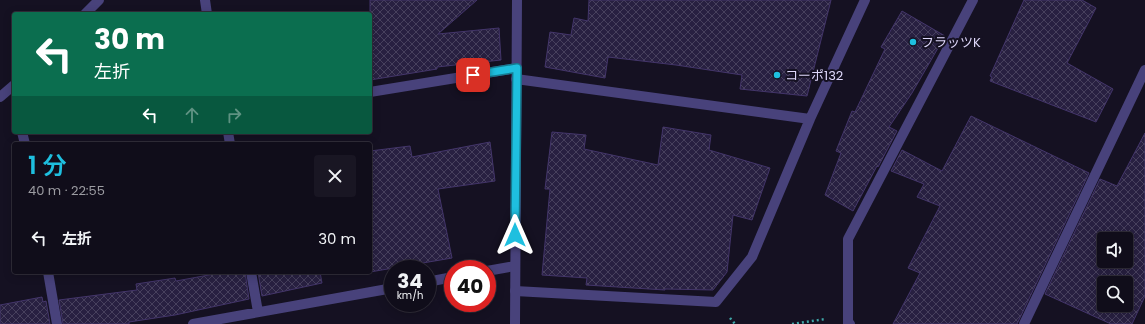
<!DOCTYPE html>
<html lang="ja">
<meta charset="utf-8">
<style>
body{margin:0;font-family:Poppins,"Noto Sans JP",sans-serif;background:#191623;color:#f1f3f6;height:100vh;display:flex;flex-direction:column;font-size:15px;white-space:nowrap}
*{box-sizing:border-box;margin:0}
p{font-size:13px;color:#9c9ca2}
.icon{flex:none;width:22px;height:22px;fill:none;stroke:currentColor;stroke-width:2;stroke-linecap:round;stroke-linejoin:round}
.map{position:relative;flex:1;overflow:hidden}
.side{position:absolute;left:12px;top:142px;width:360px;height:132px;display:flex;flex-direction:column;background:#100d1a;border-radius:4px;box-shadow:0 2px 10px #0003,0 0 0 1px #302d39}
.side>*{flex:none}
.top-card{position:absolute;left:12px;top:12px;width:360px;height:122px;border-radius:4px;box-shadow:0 2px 10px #0003,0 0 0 1px #302d39;background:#0b6e4f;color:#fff;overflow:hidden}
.tools{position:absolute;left:1097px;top:232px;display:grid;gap:8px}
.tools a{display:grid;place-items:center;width:36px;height:36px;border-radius:4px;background:#100d1a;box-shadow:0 2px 10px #0003,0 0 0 1px #302d39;font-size:20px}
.speed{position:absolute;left:384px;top:260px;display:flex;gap:8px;font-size:20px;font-weight:700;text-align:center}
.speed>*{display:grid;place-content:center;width:52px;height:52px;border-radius:50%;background:#100d1a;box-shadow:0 2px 10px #0003,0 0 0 1px #302d39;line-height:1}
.speed small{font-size:10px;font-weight:400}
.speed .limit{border:6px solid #d22;background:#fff;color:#111}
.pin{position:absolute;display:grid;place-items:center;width:34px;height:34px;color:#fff;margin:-17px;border-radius:8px;box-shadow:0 2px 6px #0006}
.me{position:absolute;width:44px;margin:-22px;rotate:0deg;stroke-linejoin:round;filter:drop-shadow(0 0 3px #0008)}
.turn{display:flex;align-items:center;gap:14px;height:84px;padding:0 16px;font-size:18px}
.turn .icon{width:52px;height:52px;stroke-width:2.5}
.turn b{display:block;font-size:28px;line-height:34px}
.lanes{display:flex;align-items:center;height:38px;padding:0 16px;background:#0003;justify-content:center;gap:20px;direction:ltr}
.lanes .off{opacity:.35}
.round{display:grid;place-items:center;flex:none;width:42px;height:42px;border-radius:4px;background:#191623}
.overview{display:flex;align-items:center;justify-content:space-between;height:68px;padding:0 16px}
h1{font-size:24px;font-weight:600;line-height:30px;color:#1ebfdf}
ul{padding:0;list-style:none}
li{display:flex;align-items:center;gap:12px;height:56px;padding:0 16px}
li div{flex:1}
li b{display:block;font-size:15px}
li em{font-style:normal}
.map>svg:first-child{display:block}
.building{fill:url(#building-cross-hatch);stroke:#43356a;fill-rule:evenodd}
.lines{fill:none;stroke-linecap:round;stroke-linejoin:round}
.path{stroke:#3fa6a7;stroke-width:2.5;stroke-dasharray:2 3;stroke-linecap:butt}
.minor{stroke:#48427b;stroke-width:10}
.tertiary{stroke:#48427b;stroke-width:10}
.route-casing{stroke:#147c91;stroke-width:10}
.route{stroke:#1ebfdf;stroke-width:7}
.poi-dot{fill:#1ebfdf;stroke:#151122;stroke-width:1.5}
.labels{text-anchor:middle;stroke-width:4;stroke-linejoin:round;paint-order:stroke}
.poi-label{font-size:13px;fill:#ded7fa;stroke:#151122;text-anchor:start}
</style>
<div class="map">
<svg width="1145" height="324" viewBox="0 0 1145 324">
<defs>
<pattern id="building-cross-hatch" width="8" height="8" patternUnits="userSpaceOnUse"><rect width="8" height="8" fill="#282041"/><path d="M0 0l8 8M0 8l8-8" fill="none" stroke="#47405d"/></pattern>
</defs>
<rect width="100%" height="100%" fill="#151122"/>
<path class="building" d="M370 0H477L438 34 499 28 501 60 437 67V69L370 80Z
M589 0H831L807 96 740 89 742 75 676 65 608 57 605 78 545 67 550 32 571 35 574 18 588 21Z
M1024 0H1082L1096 8 1067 63 1113 89 1096 122 990 81 992 77 990 76Z
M902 11 945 36 912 93 889 127 897 131 878 167 877 166 853 211 825 195 841 153 836 151 852 111 855 112 885 49 881 47Z
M971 116 1089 173 1017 324H893L920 273 908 268 940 206 917 197 924 184 891 171 902 150 942 171Z
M663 127 711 135 709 150 770 168 752 220 733 215 727 272 713 290 665 289V290L586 285 587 278 542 275 550 189H545L552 132 586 135 584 149 658 165Z
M1145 133V296L1132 324H1111L1045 294 1100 179 1117 186ZM1104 239H1126V261H1104ZM1104 283H1126V305H1104Z
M490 142 495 181 438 189 452 258 370 272V151L410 146 412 157Z
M225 272H245L249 299 175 315 129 322V324H63L59 300 137 290 136 284 175 278 176 281Z
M258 272H320L322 283 262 296Z
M42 297 43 302 46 301 50 324H0V305Z"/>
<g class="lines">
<path class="path" d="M730 318 735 324
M792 324 826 319"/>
<path class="minor" d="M205 0 207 14
M85 14 99 0
M516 79 810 119
M370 92 517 68
M0 97 14 85
M22 132 25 144
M228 132 230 144
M487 271 515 266
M48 272 57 324
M251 272 258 312
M427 282 453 277
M515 291 716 302 752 257 810 119 865 0
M193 324 393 288
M850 324 848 323V239L973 0
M1024 324 1145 70"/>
<path class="tertiary" d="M515 324 517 0"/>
</g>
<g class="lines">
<defs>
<path id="route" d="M473 75 517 68 515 235"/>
</defs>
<use href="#route" class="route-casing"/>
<use href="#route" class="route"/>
</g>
<g class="poi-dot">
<circle cx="913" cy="42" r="4"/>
<circle cx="777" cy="75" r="4"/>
</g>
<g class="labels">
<g class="poi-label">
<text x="921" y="47">フラッツK</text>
<text x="785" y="80">コーポ132</text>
</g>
</g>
</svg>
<div class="tools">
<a><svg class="icon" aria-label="sound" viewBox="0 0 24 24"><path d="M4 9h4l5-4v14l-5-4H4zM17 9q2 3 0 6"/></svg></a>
<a><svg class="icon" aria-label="search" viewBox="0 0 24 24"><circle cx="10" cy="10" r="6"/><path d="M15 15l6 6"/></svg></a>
</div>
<div class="speed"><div>34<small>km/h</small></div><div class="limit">40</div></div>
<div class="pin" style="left:473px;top:75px;background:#d93025"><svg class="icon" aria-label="arrive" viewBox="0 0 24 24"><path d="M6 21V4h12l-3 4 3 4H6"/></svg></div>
<svg class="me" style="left:515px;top:235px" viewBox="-20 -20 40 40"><path d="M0-17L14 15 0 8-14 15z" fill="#1ebfdf" stroke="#fff" stroke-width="4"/></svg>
<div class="top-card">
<div class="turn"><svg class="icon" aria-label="left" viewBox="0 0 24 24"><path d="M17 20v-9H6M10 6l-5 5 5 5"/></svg><div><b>30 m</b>左折</div></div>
<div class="lanes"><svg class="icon" aria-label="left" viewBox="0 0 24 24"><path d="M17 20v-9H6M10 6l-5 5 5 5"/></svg><svg class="icon off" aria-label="ahead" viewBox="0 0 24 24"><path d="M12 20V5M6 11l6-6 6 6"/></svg><svg class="icon off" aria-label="right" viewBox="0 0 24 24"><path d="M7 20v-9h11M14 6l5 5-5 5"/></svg></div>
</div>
<section class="side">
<div class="overview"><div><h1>1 分</h1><p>40 m · 22:55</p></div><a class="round"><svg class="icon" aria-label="close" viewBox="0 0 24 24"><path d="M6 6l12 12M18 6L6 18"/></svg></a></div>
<ul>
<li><svg class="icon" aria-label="left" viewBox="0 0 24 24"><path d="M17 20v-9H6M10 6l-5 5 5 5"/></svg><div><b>左折</b></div><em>30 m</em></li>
</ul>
</section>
</div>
